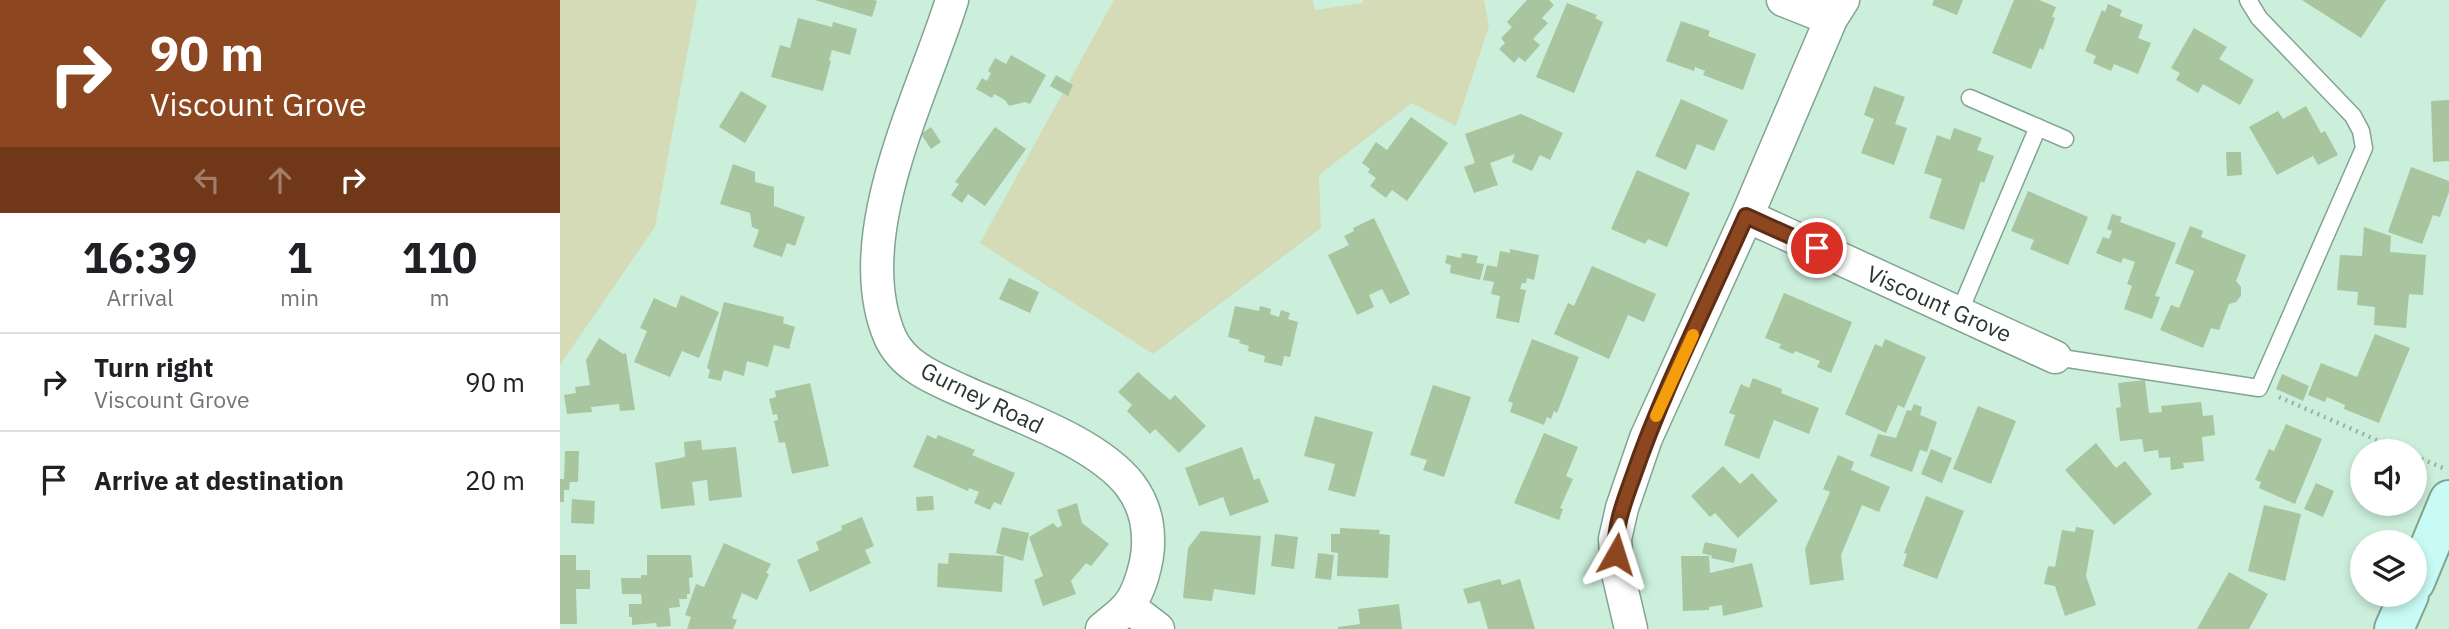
<!DOCTYPE html>
<style>
body{margin:0;font-family:"IBM Plex Sans",sans-serif;background:#f2f2f2;color:#202124;height:100vh;display:flex;flex-direction:column;font-size:26px;white-space:nowrap}
*{box-sizing:border-box;margin:0}
p{font-size:23px;color:#757577}
.icon{flex:none;width:38px;height:38px;fill:none;stroke:currentColor;stroke-width:2;stroke-linecap:round;stroke-linejoin:round}
.map{position:relative;flex:1;overflow:hidden}
.side{display:flex;flex-direction:column;background:#fff;width:560px}
.side>*{flex:none}
.guide{background:#8d4720;color:#fff;overflow:hidden}
.fabs{position:absolute;left:1790px;top:439px;display:grid;gap:14px}
.fabs a{display:grid;place-items:center;width:77px;height:77px;border-radius:50%;background:#fff;box-shadow:0 4px 10px #0003;font-size:35px}
.pin{position:absolute;display:grid;place-items:center;width:60px;height:60px;color:#fff;margin:-30px;border:4px solid #fff;border-radius:50%;box-shadow:0 2px 7px #0007}
.me{position:absolute;width:77px;margin:-38px;rotate:6deg;stroke-linejoin:round;filter:drop-shadow(0 0 5px #0008)}
.turn{display:flex;align-items:center;gap:24px;height:147px;padding:0 35px;font-size:32px}
.turn .icon{width:91px;height:91px;stroke-width:2.5}
.turn b{display:block;font-size:49px;line-height:60px}
.lanes{display:flex;align-items:center;height:66px;padding:0 35px;background:#0003;justify-content:center;gap:35px;direction:ltr}
.lanes .off{opacity:.35}
.eta{display:flex;justify-content:space-evenly;align-items:center;height:119px;text-align:center}
.eta b{font-size:42px;font-weight:700;line-height:49px}
ul{padding:0;list-style:none}
li{display:flex;align-items:center;gap:21px;height:98px;padding:0 35px;border-top:2px solid #e0e0e0}
li div{flex:1}
li b{display:block;font-size:26px}
li em{font-style:normal}
main{display:flex;flex:1;min-height:0}
.map>svg:first-child{display:block}
.green{fill:#d5dbb7}
.building{fill:#a8c59f}
.lines{fill:none;stroke-linecap:round;stroke-linejoin:round}
.lane-casing{stroke:#82a391;stroke-width:19}
.street-casing{stroke:#82a391;stroke-width:35}
.secondary-casing{stroke:#82a391;stroke-width:42}
.path{stroke:#98b3a4;stroke-width:4.5;stroke-dasharray:2 5;stroke-linecap:butt}
.lane{stroke:#fff;stroke-width:16}
.street{stroke:#fff;stroke-width:32}
.secondary{stroke:#c9fbf6;stroke-width:38}
.route-casing{stroke:#5c2e15;stroke-width:18}
.route{stroke:#8d4720;stroke-width:12}
.slow{stroke:#f59e0b;stroke-width:12}
.labels{text-anchor:middle;stroke-width:7;stroke-linejoin:round;paint-order:stroke}
.street-label{font-size:23px;fill:#2a3730;stroke:#fff}
</style>
<main>
<section class="side">
<div class="guide">
<div class="turn"><svg class="icon" aria-label="right" viewBox="0 0 24 24"><path d="M7 20v-9h11M14 6l5 5-5 5"/></svg><div><b>90 m</b>Viscount Grove</div></div>
<div class="lanes"><svg class="icon off" aria-label="left" viewBox="0 0 24 24"><path d="M17 20v-9H6M10 6l-5 5 5 5"/></svg><svg class="icon off" aria-label="ahead" viewBox="0 0 24 24"><path d="M12 20V5M6 11l6-6 6 6"/></svg><svg class="icon" aria-label="right" viewBox="0 0 24 24"><path d="M7 20v-9h11M14 6l5 5-5 5"/></svg></div>
</div>
<div class="eta">
<div><b>16:39</b><p>Arrival</p></div>
<div><b>1</b><p>min</p></div>
<div><b>110</b><p>m</p></div>
</div>
<ul>
<li><svg class="icon" aria-label="right" viewBox="0 0 24 24"><path d="M7 20v-9h11M14 6l5 5-5 5"/></svg><div><b>Turn right</b><p>Viscount Grove</p></div><em>90 m</em></li>
<li><svg class="icon" aria-label="arrive" viewBox="0 0 24 24"><path d="M6 21V4h12l-3 4 3 4H6"/></svg><div><b>Arrive at destination</b></div><em>20 m</em></li>
</ul>
</section>
<div class="map">
<svg width="1889" height="629" viewBox="0 0 1889 629">
<rect width="100%" height="100%" fill="#ccefdc"/>
<path class="green" d="M0 0H137L95 227 0 365Z
M554 0H753L755 10 803 3V0H924L929 26 896 126 852 103 759 175 761 228 593 354 420 243Z"/>
<path class="building" d="M255 0H314L317 1 312 17Z
M967 0H989L994 5 982 18 988 23 973 39 980 45 965 62 959 57 954 63 939 49 945 43 941 38 952 27 947 22Z
M1374 0H1403L1397 15 1372 5Z
M1454 0H1479L1496 7 1492 17 1495 18 1483 50 1480 48 1471 69 1432 53Z
M1742 0H1826L1801 38Z
M1007 3 1037 15 1035 18 1043 22 1014 93 976 77Z
M1548 4 1562 10 1560 16 1583 25 1578 38 1591 43 1578 74 1554 64 1551 71 1533 63 1536 56 1525 51 1542 10 1545 12Z
M238 18 272 27 273 22 297 29 290 55 272 50 269 60 271 61 263 91 211 77 220 45 230 48Z
M1121 21 1150 31 1148 36 1196 54 1183 90 1143 75 1145 71 1135 67 1134 71 1106 61Z
M1634 28 1667 47 1659 59 1694 80 1680 105 1643 84 1638 93 1616 80 1620 73 1611 68Z
M451 55 486 75 470 104 465 102 449 106 445 100 434 94 432 98 416 89 422 78 427 81 431 73 428 71 435 58 446 64Z
M496 75 513 85 508 96 490 86Z
M1314 86 1345 97 1335 124 1347 128 1334 165 1301 153 1314 119 1304 115Z
M181 91 207 106 185 143 159 127Z
M1121 99 1168 120 1154 151 1137 144 1126 170 1095 156Z
M1889 100V161L1873 162 1871 101Z
M1746 106 1761 133 1765 131 1778 155 1758 165 1753 156 1717 175 1689 127 1718 111 1723 119Z
M961 114 1003 133 990 160 980 155 972 171 952 162 955 154 930 163 938 185 914 193 904 167 915 163 905 134Z
M851 117 888 143 847 201 832 190 826 198 810 186 816 178 808 172 810 169 802 163 816 142 827 150Z
M371 127 381 142 371 149 361 134Z
M435 127 466 149 425 206 408 194 402 203 391 195 399 184 395 182Z
M1394 128 1422 138 1417 150 1434 156 1424 183 1421 181 1404 230 1369 218 1382 179 1364 173 1377 135 1390 140Z
M1666 152H1681L1682 175 1667 176Z
M173 164 195 172V182L214 187V206L245 217 235 246 227 243 222 257 193 247 199 230 192 227 190 213 160 204Z
M1851 167 1889 181V192L1880 217 1873 215 1862 244 1828 232Z
M1077 170 1130 193 1107 247 1088 239 1085 244 1051 229Z
M1468 191 1528 217 1508 265 1470 249 1474 240 1451 231Z
M1552 214 1562 217 1560 222 1616 243 1595 296 1600 297 1592 319 1564 309 1572 286 1567 284 1575 262 1563 258 1561 263 1536 253 1543 237 1549 239 1552 231 1547 229Z
M814 218 850 294 830 304 822 289 809 295 814 307 797 315 768 255 789 245 784 236 794 231 793 228Z
M1630 226 1643 231 1641 237 1686 255 1676 281 1681 287V296L1676 302 1669 304 1659 330 1651 328 1643 348 1600 330 1611 305 1619 308 1634 271 1615 263Z
M1804 227 1831 236 1830 252 1866 255 1863 295 1849 294 1846 328 1814 325 1815 307 1797 305 1798 292 1777 290 1780 255 1802 256Z
M950 249 979 255 974 280 967 278 966 283H962L960 289 966 290 959 323 936 318 940 296 931 294 934 282 923 280 927 265 937 267 940 251 950 253Z
M902 253 918 256 916 263 924 264 920 280 890 273 891 265 885 263 887 255 901 258Z
M1032 266 1096 294 1084 322 1068 315 1049 359 994 334 1008 303 1014 306Z
M449 278 479 292 470 313 439 299Z
M1224 293 1292 322 1271 373 1257 367 1260 361 1235 351 1233 354 1219 348 1221 344 1205 338Z
M121 295 159 312 139 358 122 351 110 377 74 362 87 331 80 328 94 298 116 308Z
M164 302 224 317 223 323 235 327 229 349 214 345 208 367 187 361 184 376 164 370 161 381 148 378 150 370 147 368Z
M675 306 699 311 700 306 711 309 710 314 719 317 721 310 730 313 728 319 738 322 730 357 724 356 722 366 704 362 705 356 688 351 689 346 679 343 680 340 668 337Z
M1815 334 1850 348 1819 423 1784 409 1785 405 1767 397 1765 402 1748 395 1761 363 1797 377Z
M39 338 63 354 66 353 75 410 60 411 59 404 31 407 32 412 7 414 4 395 16 393 15 387 30 385 26 360Z
M972 339 1019 357 997 413 994 411 991 419 987 417 984 425 950 412 953 403 948 401Z
M1325 339 1366 357 1344 408 1338 405 1326 433 1285 414 1315 344 1322 347Z
M578 372 610 400 615 395 646 426 619 453 595 429 590 434 567 411 572 405 558 392Z
M1722 374 1749 386 1743 401 1716 389Z
M1193 378 1222 389 1221 393 1259 408 1249 434 1214 420 1199 459 1164 445 1175 415 1169 413 1181 384 1189 388Z
M1585 380 1589 413 1602 412 1601 406 1641 402 1643 416 1653 415 1655 435 1642 437 1644 461 1623 463 1624 468 1611 470 1610 457 1599 458 1598 450 1584 452 1582 439 1560 441 1556 408 1561 407 1558 383Z
M250 383 269 466 232 474 225 442 219 443 214 421 218 420 217 414 213 415 209 399 216 397 215 391Z
M873 385 911 397 884 477 863 470 867 460 850 455Z
M1354 404 1362 407 1360 415 1377 422 1367 452 1360 450 1352 472 1310 456 1318 434 1336 438 1347 410 1351 411Z
M1418 406 1456 421 1431 484 1393 469Z
M755 416 813 432 795 497 768 490 775 464 744 456Z
M1726 424 1762 439 1735 504 1699 488 1701 482 1695 480 1709 449 1714 451Z
M984 433 1018 447 1006 476 1013 479 1000 508 1003 509 999 520 954 503Z
M367 435 376 439 378 435 415 450 412 455 455 473 441 505 434 502 430 510 414 503 419 492 409 488 408 491 353 467Z
M141 440 142 450 176 447 182 497 149 501 147 480 132 482 135 505 101 509 95 463 125 457 124 442Z
M1536 443 1556 468 1565 461 1592 494 1554 525 1505 470Z
M682 447 694 480 699 478 709 502 670 516 663 497 639 506 625 468Z
M1371 449 1392 458 1382 483 1361 474Z
M5 451H19L18 482H10L9 490H4V502H0V479H4Z
M1278 455 1294 462 1291 470 1330 487 1319 512 1302 505 1281 555 1284 580 1250 585 1245 549 1270 492 1263 489Z
M1163 466 1180 484 1192 473 1218 501 1178 538 1155 513 1150 517 1131 496Z
M1756 483 1774 491 1763 517 1744 509Z
M373 496 374 510 357 511 356 497Z
M1366 496 1404 511 1377 579 1343 566 1347 554 1344 553Z
M12 499 35 501 34 524 11 523Z
M517 503 522 523 549 544 531 566 526 563 511 581 516 594 483 606 474 580 483 576 469 537 493 523 498 528 502 525 497 510Z
M1704 505 1741 514 1725 581 1688 571Z
M302 517 314 546 305 550 311 563 250 592 237 560 259 550 256 542 282 530 281 526Z
M442 527 469 533 463 561 436 553Z
M1516 527 1534 530 1526 576 1536 605 1505 616 1495 586 1484 584 1488 566 1495 567 1502 530 1515 532Z
M780 528 820 530 819 534 830 535 828 578 777 576 778 553 771 552V534H780Z
M641 531 701 536 695 595 654 589 652 601 623 598 628 548Z
M715 534 738 537 734 569 711 566Z
M1145 542 1177 549 1174 563 1151 558 1152 556 1142 553Z
M164 543 211 564 206 573 209 574 197 600 182 593 172 618 177 620 173 629H127L131 617 125 615 136 584 144 587Z
M389 553 444 556 442 592 377 587 378 563 388 564Z
M758 553 774 555 771 580 755 578Z
M0 555H16V570H30V589H16L17 624H0Z
M87 555H131L133 577 129 578 130 594H127V599H119L120 607 109 608 111 626 97 627 96 623 72 625V617H69V604H82L81 594H62L61 578H81V575H87Z
M1121 556H1149L1150 573 1192 563 1203 607 1163 616 1162 605 1149 607V610L1123 611Z
M1669 572 1708 594 1689 629H1637Z
M940 579 942 585 960 579 975 629H928L920 601 908 604 903 589Z
M839 604 842 629H778V627L800 624 798 609Z"/>
<g class="lines">
<defs>
<path id="lane" d="M1410 98 1505 139
M1399 313 1478 127
M1495 357 1699 388 1804 148 1801 131 1793 116 1699 18 1688 0"/>
<path id="street" d="M392 0C362 97 287 237 330 337 343 366 373 378 400 390 450 413 536 441 570 485 582 501 588 519 588 539 589 558 580 594 566 608 559 616 550 622 542 629
M1223 0 1271 19
M1187 216 1495 357
M568 606 598 629
M1071 629 1057 569 1055 539 1062 508 1086 438 1187 216 1271 19 1283 0"/>
<path id="secondary" d="M1855 582 1889 500
M1834 629 1849 595"/>
</defs>
<use href="#lane" class="lane-casing"/>
<use href="#street" class="street-casing"/>
<use href="#secondary" class="secondary-casing"/>
<path class="path" d="M1719 397 1844 452
M1855 456 1883 468"/>
<use href="#lane" class="lane"/>
<use href="#street" class="street"/>
<use href="#secondary" class="secondary"/>
</g>
<g class="lines">
<defs>
<path id="route" d="M1056 554C1054 527 1064 502 1073 477 1104 387 1148 302 1186 216L1257 248"/>
</defs>
<use href="#route" class="route-casing"/>
<use href="#route" class="route"/>
<path class="slow" d="M1096 416 1133 335"/>
</g>
<g class="labels">
<g class="street-label">
<text transform="translate(1379 304) rotate(24)" y="8">Viscount Grove</text>
<text transform="translate(422 398) rotate(26)" y="8">Gurney Road</text>
</g>
</g>
</svg>
<div class="fabs">
<a><svg class="icon" aria-label="sound" viewBox="0 0 24 24"><path d="M4 9h4l5-4v14l-5-4H4zM17 9q2 3 0 6"/></svg></a>
<a><svg class="icon" aria-label="layers" viewBox="0 0 24 24"><path d="M12 4l9 5-9 5-9-5zM3 14l9 5 9-5"/></svg></a>
</div>
<div class="pin" style="left:1257px;top:248px;background:#d93025"><svg class="icon" aria-label="arrive" viewBox="0 0 24 24"><path d="M6 21V4h12l-3 4 3 4H6"/></svg></div>
<svg class="me" style="left:1056px;top:554px" viewBox="-20 -20 40 40"><path d="M0-17L14 15 0 8-14 15z" fill="#8d4720" stroke="#fff" stroke-width="4"/></svg>
</div>
</main>
